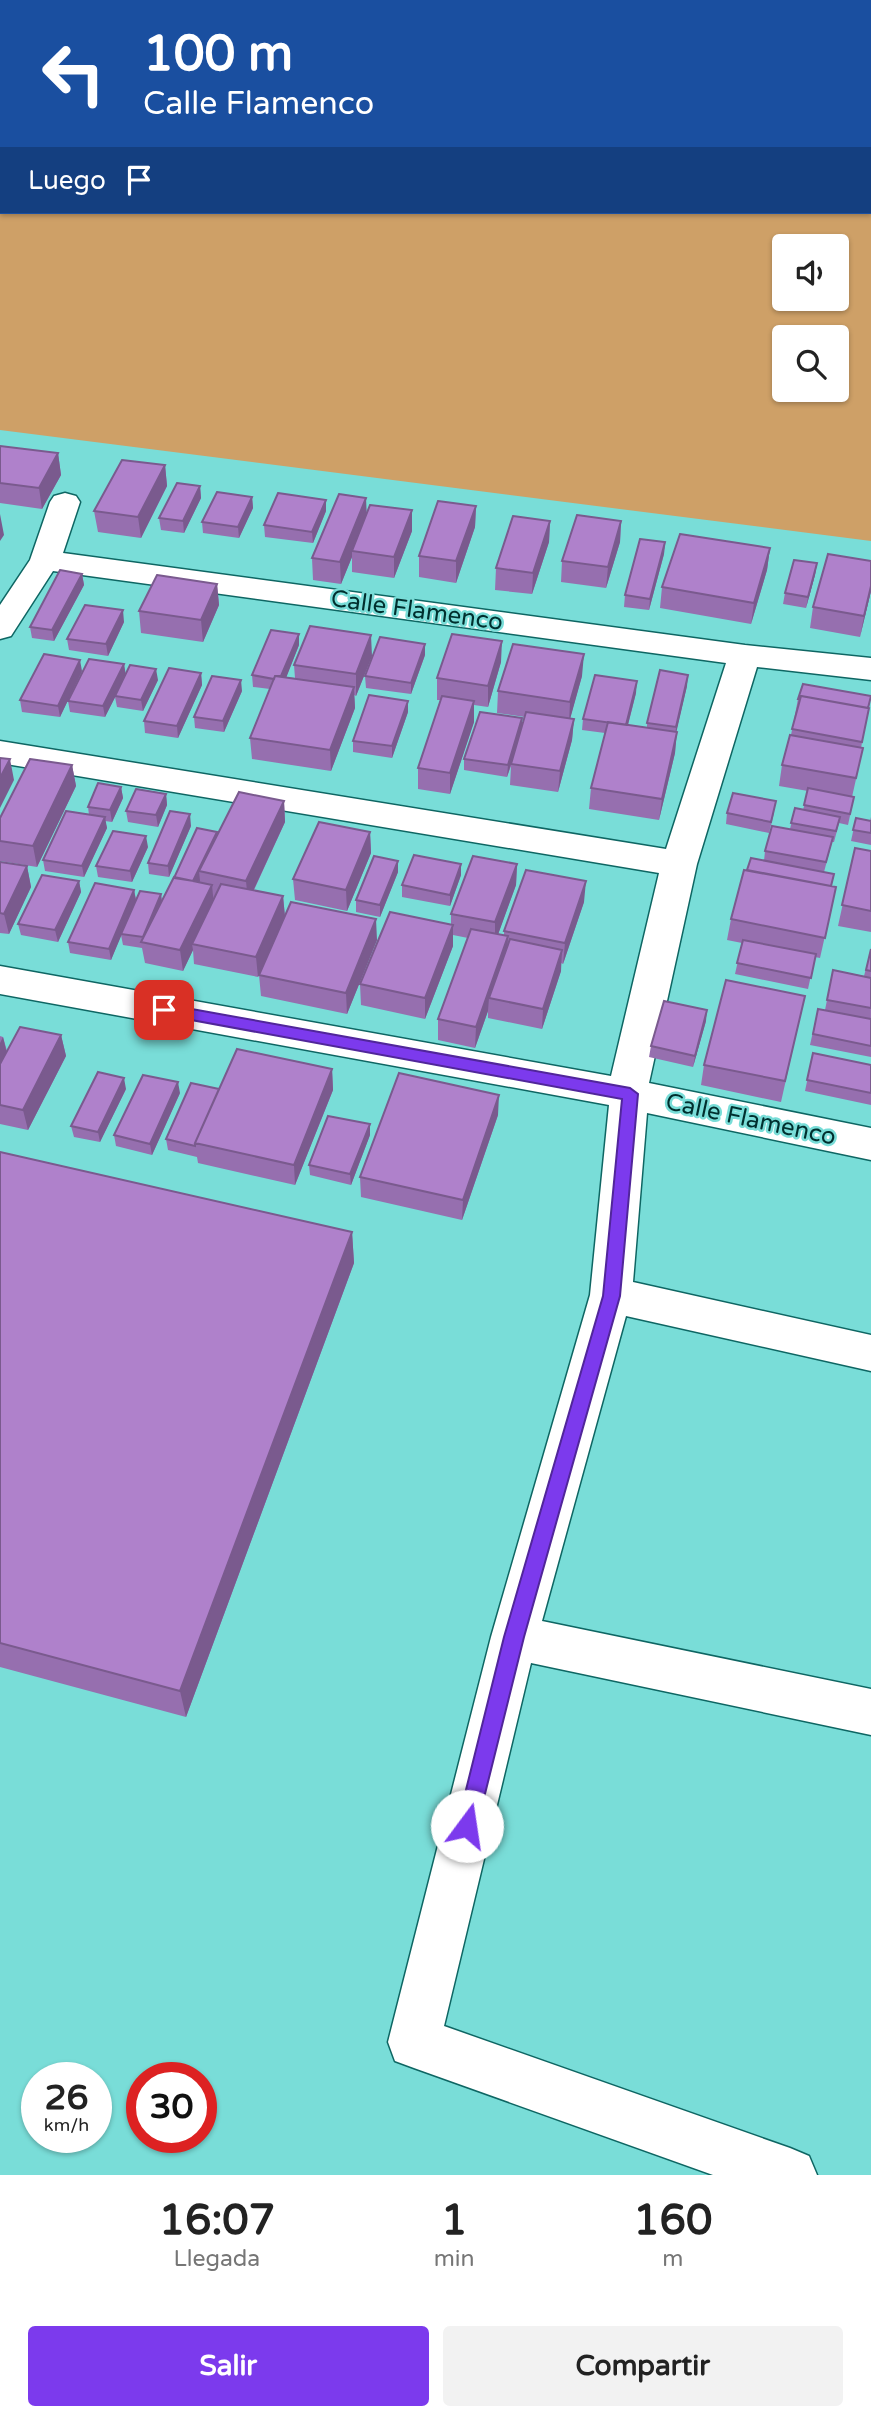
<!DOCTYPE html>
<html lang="es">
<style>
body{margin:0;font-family:"Varela Round",sans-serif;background:#f2f2f2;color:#222;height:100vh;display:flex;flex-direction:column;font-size:26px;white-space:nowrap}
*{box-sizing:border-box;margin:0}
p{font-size:23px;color:#767676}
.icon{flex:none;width:38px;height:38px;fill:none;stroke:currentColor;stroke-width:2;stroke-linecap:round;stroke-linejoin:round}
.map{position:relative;height:2175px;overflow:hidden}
.drawer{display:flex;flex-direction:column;background:#fff;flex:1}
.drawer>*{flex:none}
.top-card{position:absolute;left:0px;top:0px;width:872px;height:214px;box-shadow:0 2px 5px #0004;background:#1a4fa0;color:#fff;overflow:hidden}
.fabs{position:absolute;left:772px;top:234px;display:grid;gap:14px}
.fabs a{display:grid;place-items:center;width:77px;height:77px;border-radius:7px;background:#fff;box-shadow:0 2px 5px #0004;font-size:35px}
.speed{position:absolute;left:21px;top:2062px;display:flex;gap:14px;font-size:35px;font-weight:700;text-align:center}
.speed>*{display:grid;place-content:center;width:91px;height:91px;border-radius:50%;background:#fff;box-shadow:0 2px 5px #0004;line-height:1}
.speed small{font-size:18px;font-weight:400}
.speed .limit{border:10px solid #d22;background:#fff;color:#111}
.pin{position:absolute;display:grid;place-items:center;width:60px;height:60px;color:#fff;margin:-30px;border-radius:14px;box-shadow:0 4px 10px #0006}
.me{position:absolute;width:77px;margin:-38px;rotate:14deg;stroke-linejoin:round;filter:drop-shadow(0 0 5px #0008)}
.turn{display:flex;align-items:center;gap:24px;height:147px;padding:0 28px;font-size:32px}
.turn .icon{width:91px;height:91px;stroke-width:2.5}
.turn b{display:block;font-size:49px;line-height:60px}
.then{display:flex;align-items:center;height:66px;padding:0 28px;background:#0003;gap:14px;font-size:26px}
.eta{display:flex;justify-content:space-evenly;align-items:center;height:119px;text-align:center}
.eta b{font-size:42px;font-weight:700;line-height:49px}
.cta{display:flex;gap:14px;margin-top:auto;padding:14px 28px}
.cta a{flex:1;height:80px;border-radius:7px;background:#7c3aed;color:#fff;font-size:28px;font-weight:700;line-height:80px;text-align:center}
.cta a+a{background:#f2f2f2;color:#222}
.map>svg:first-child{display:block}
.green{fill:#cea067;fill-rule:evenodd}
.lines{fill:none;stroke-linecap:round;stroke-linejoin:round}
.street-casing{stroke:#0e6663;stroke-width:3}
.street{fill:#fff;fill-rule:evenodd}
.wall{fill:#966faf}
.shaded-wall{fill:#7a5a8e}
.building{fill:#af81cb;stroke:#7a5a8e;stroke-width:2}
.route{fill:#7c3aed;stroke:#51269a;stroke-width:2}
.labels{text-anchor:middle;stroke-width:5;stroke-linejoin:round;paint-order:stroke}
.street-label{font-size:24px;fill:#002f2e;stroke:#79ddd8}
</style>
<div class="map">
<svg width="871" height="2175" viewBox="0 0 871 2175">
<rect width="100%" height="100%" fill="#79ddd8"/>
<path class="green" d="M0 0H871V541L0 430ZM2 2H870V212H2ZM784 247H836V299H784ZM784 338H836V390H784Z"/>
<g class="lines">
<defs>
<path id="street" d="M65 493 76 496 80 502 63 553 745 645 871 658V680L757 667 697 864 649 1083 871 1128V1160L647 1113 633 1282 871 1335V1371L626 1316 542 1621 871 1689V1735L531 1663 444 2026 790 2148 809 2156 817 2175H713L414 2068 395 2061 388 2042 491 1637 590 1295 609 1105 0 994V966L611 1076 659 873 0 763V741L666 849 726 663 53 571 11 636 0 639V605L30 560 50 502 54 496Z"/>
</defs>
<use href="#street" class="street-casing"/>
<use href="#street" class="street"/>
</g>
<path class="wall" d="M0 446 58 453 61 475 42 509 0 503Z
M165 465 167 486 141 538 98 532 94 511Z
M200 486 201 498 184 533 161 530 159 518Z
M252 497 253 508 239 538 203 533 202 522Z
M476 506 475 527 456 583 419 577V556Z
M326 511 313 543 265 537 264 525Z
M367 512 412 531 394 578 352 572V557L341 584 313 580 312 558Z
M550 521 549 542 532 594 495 590 496 568Z
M621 521 620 542 606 588 561 582 562 561Z
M665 542 664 554 649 610 624 607 625 595Z
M770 548 767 570 751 624 660 608 662 587Z
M817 563 815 575 806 608 783 604 785 593Z
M82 574 84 585 54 641 32 638 30 627Z
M217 584 219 605 203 642 141 633 139 611Z
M871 591 860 637 810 628 813 607Z
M124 622 108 656 69 650 67 639Z
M299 634V645L286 677 295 678 294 665 372 656 356 696 354 695 355 708 331 771 252 759 250 738 270 689 253 687 252 675Z
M425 655 411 694 366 688 365 676Z
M501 662 488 707 474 705V722L450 794 418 789V768L441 700H437V678Z
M124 664 125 675 158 680 143 711 117 707 115 697 105 717 70 712 68 701Z
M82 671 60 717 22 712 20 700Z
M201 673 202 685 178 738 145 733 144 721Z
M582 676 570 718 574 719 572 740 558 792 510 785 511 766 507 777 464 770V759L522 718V728L525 717 497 713 498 691Z
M687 686 676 732 675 753 659 820 589 809 591 788 605 733 582 730 583 719 636 693 628 725 647 728V723Z
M242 691 224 732 195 728 194 717Z
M871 696 861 748H863L852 797H854L848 825 839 823 834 842H832L824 872 831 886 836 887 820 958 815 957 808 989 735 974 742 943 727 940 731 919 747 870 764 861 765 851 790 829 795 808 803 810 808 791 779 786 782 765 791 735 798 699Z
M408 712 392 758 353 752V741Z
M72 765 76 786 37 867 0 861V818Z
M121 787 123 798 112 822 105 821 107 828 84 877 45 871 43 860 89 815 88 807Z
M166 794 167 805 158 827 128 822 126 811Z
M284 801 285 822 254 890 283 896 285 917 377 940 347 1014 261 996 259 975 258 977 194 964 193 950 183 971 145 963 142 948 123 945 121 935 111 960 70 953 68 942 134 890 136 899 161 894 162 901 217 832 218 834Z
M727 813H774L769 833 726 824Z
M871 817V845L851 841 856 818 870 821Z
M191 826 169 877 149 874 148 863Z
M370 832 371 853 347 911 295 900 293 879Z
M148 847 132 882 98 877 96 866Z
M855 848 871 851V932L838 926Z
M398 861V872L380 917 356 912V900Z
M0 862 27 866 31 887 9 934 0 933Z
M517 864 516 885 498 934 504 935V931L584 902 563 964 561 963V971L542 1029 488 1018V1011L475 1048 438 1040V1019L468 938 453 935V946L425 1019 361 1005 360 984 451 924V914Z
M461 875 450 906 402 897V885Z
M79 881 81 892 58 942 21 935 18 924Z
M871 949V1057L810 1045 818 1009 825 1010 833 970 864 976Z
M800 1017 781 1102 701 1085 704 1065Z
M706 1021 693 1067 649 1057 651 1046Z
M61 1035 66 1056 28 1130 0 1124V1036L3 1037 7 1051Z
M813 1053 871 1065V1105L805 1091Z
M332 1069 333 1090 295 1185 198 1163 197 1157 168 1150 166 1139 219 1089Z
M126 1089 100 1142 74 1137 71 1126Z
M180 1093 152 1155 116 1146 114 1135Z
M498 1115 462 1220 361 1197 360 1177Z
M370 1135 351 1185 310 1175 309 1165Z
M0 1152 352 1232 354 1263 186 1717 0 1667Z"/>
<path class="shaded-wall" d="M58 453 61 475 42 509 39 488Z
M165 465 167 486 141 538 138 517Z
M200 486 201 498 184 533 183 521Z
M252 497 253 508 239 538 238 527Z
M366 498 367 519 352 551V557L341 584 340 562Z
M326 500V511L313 543 312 532Z
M476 506 475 527 456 583V561Z
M412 510V531L394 578V557Z
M0 514 4 535 0 541Z
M550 521 549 542 532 594 533 573Z
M621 521 620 542 606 588 608 567Z
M665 542 664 554 649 610 650 599Z
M770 548 767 570 751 624 754 603Z
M817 563 815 575 806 608 808 597Z
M82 574 84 585 54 641 52 630Z
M217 584 219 605 203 642 201 620Z
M871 586V591L860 637 864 616Z
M123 610 124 622 108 656 106 644Z
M299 634V645L281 691 280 680Z
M371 635 372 656 356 696V674Z
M502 641 501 662 488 707V686Z
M425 644V655L411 694V683Z
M584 654 582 676 569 723 570 702Z
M80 660 82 671 60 717 58 706Z
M124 664 126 676 105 717 103 706Z
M156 669 158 680 143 711 141 700Z
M201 673 202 685 178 738 177 726Z
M688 675 687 686 675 738 676 727Z
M241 680 242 691 224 732 223 721Z
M637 681 636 693 625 736 626 725Z
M354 687 355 708 331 771 330 750Z
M408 701V712L392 758V746Z
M474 701V722L450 794V773Z
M522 718V729L507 777 508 765Z
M574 719 572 740 558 792 560 771Z
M677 732 675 753 659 820 662 799Z
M10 759 14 780 0 808V778Z
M72 765 76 786 37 867 33 846Z
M121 787 123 798 112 822 110 810Z
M166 794 167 805 158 827 156 815Z
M284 801 285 822 248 902 246 881Z
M190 814 191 826 169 877 168 866Z
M105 817 107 828 84 877 82 866Z
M217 832 219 843 199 871 200 881 194 893 193 882Z
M370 832 371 853 347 911 346 890Z
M146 836 148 847 132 882 130 871Z
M398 861V872L380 917V905Z
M461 864V875L450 906V895Z
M517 864 516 885 495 943V922Z
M27 866 31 887 9 934 4 914Z
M79 881 81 892 58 942 55 930Z
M586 881 584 902 563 964 565 943Z
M212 885 214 906 192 944 193 950 183 971 180 950Z
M134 890 136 901 111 960 109 949Z
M161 894 162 905 143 942V937Z
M283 896 285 917 258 977 256 957Z
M376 919 377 940 347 1014 346 993Z
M453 925V946L425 1019V998Z
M508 936 507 957 489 998 488 1011 475 1048 476 1027Z
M562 950 561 971 542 1029 543 1009Z
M707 1010 706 1021 693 1067 695 1056Z
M61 1035 66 1056 28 1130 23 1110Z
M3 1037 8 1058 0 1073V1043Z
M332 1069 333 1090 295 1185 294 1165Z
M124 1078 126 1089 100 1142 98 1132Z
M178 1082 180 1093 152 1155 150 1144Z
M499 1095 498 1115 462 1220 463 1200Z
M370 1124V1135L351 1185 350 1174Z
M352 1232 354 1263 186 1717 180 1691Z"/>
<path class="building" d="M0 446 58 453 39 488 0 483Z
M122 460 165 465 138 517 94 511Z
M177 483 200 486 183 521 159 518Z
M217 492 252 497 238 527 202 522Z
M278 493 326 500 312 532 264 525Z
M339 494 366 498 340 562 312 558Z
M438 501 476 506 456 561 419 556Z
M370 505 412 510 394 557 352 551Z
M577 515 621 521 608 567 562 561Z
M513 516 550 521 533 573 496 568Z
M680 534 770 548 754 603 662 587Z
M640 539 665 542 650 599 625 595Z
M828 554 871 561V586L864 616 813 607Z
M794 560 817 563 808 597 785 593Z
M60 570 82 574 52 630 30 627Z
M157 575 217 584 201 620 139 611Z
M85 605 123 610 106 644 67 639Z
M310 626 371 635 356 674 294 665Z
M271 630 299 634 281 676H275L274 679 252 675Z
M452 634 502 641 488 686 437 678Z
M380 637 425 644 411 683 365 676Z
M513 644 584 654 570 702 498 691Z
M44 654 80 660 58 706 20 700Z
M89 659 124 664 103 706 68 701Z
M130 665 156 669 141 700 115 696Z
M169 668 201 673 177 726 144 721Z
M660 670 688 675 676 727 647 723Z
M595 675 637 681 626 725 583 719Z
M212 676 241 680 223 721 194 717Z
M275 676 354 687 330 750 250 738Z
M803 684 871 696 868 708 801 696 800 699H798Z
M369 695 408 701 392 746 353 741Z
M442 696 474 701 450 773 418 768Z
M801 696 869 708 862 742 792 729Z
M480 712 522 718 508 765 464 759Z
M526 712 574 719 560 771 511 764Z
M608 722 677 732 662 799 591 788Z
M790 735 863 748 856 778 782 765Z
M0 758 10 759 0 778Z
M30 759 72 765 33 846 0 841V818Z
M98 783 121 787 110 810 88 807Z
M808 788 854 797 850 814 804 805Z
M136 789 166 794 156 815 126 811Z
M239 792 284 801 246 881 199 871Z
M733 793 776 801 771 822 727 813Z
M795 808 840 817 836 831 791 823Z
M66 811 105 817 82 866 43 860Z
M170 811 190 814 168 866 148 863Z
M856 818 871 821V833L853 830Z
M319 822 370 832 346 890 293 879Z
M772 826 833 837 826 862 765 851Z
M197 828 217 832 193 881 174 878Z
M113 831 146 836 130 871 96 866Z
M855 848 871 851V911L842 905Z
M414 855 461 864 450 895 402 885Z
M374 856 398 861 380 905 356 900Z
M473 856 517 864 495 922 451 914Z
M751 858 834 874 831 886 747 870Z
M0 862 27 866 4 914 0 913Z
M526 870 586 881 565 943 504 931Z
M744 870 836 887 825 938 731 919Z
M42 875 79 881 55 930 18 924Z
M174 877 212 885 180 950 141 942Z
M95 883 134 890 109 949 68 942Z
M221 884 283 896 256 957 192 944Z
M140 891 161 894 143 937 121 934Z
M291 902 376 919 346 993 259 975Z
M390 912 453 925 425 998 360 984Z
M471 929 508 936 476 1027 438 1019Z
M510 939 562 950 543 1009 489 998Z
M743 940 816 954 811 978 737 963Z
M871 949V971L866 970Z
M833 970 871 978V1008L827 1000Z
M726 980 805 996 785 1081 704 1065Z
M664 1001 707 1010 695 1056 651 1046Z
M818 1009 871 1019V1046L813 1034Z
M20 1027 61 1035 23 1110 0 1105V1064Z
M237 1049 332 1069 294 1165 195 1143Z
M813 1053 871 1065V1093L807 1080Z
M98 1072 124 1078 98 1132 71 1126Z
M399 1073 499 1095 463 1200 360 1177Z
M143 1075 178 1082 150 1144 114 1135Z
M191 1083 219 1089 195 1143V1146L166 1139Z
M328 1116 370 1124 350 1174 309 1165Z
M0 1152 352 1232 180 1691 0 1643Z"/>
<path class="route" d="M164 1004 630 1088 638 1094 620 1296 524 1637 477 1826 474 1833 467 1836 460 1833 457 1826 504 1637 603 1296 622 1099 164 1015 157 1010Z"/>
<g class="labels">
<g class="street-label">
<text transform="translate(417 610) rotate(8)" y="8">Calle Flamenco</text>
<text transform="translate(751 1119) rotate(12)" y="8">Calle Flamenco</text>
</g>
</g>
</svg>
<div class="fabs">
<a><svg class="icon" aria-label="sound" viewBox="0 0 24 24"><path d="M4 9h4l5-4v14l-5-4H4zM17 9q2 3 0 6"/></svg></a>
<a><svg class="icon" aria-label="search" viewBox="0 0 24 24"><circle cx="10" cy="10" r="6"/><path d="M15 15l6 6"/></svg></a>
</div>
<div class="speed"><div>26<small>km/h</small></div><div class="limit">30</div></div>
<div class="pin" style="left:164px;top:1010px;background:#d93025"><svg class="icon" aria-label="arrive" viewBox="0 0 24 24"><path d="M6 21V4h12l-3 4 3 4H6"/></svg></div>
<svg class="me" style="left:467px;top:1826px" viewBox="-20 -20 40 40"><circle r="19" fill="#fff"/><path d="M0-13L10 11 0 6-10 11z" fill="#7c3aed"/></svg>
<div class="top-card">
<div class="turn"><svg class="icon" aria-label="left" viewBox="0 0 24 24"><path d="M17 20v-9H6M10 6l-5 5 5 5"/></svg><div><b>100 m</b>Calle Flamenco</div></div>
<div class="then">Luego<svg class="icon" aria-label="arrive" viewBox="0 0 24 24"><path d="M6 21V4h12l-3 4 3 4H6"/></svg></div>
</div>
</div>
<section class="drawer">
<div class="eta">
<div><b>16:07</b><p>Llegada</p></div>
<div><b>1</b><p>min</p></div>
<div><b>160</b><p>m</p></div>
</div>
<div class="cta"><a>Salir</a><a>Compartir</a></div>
</section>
